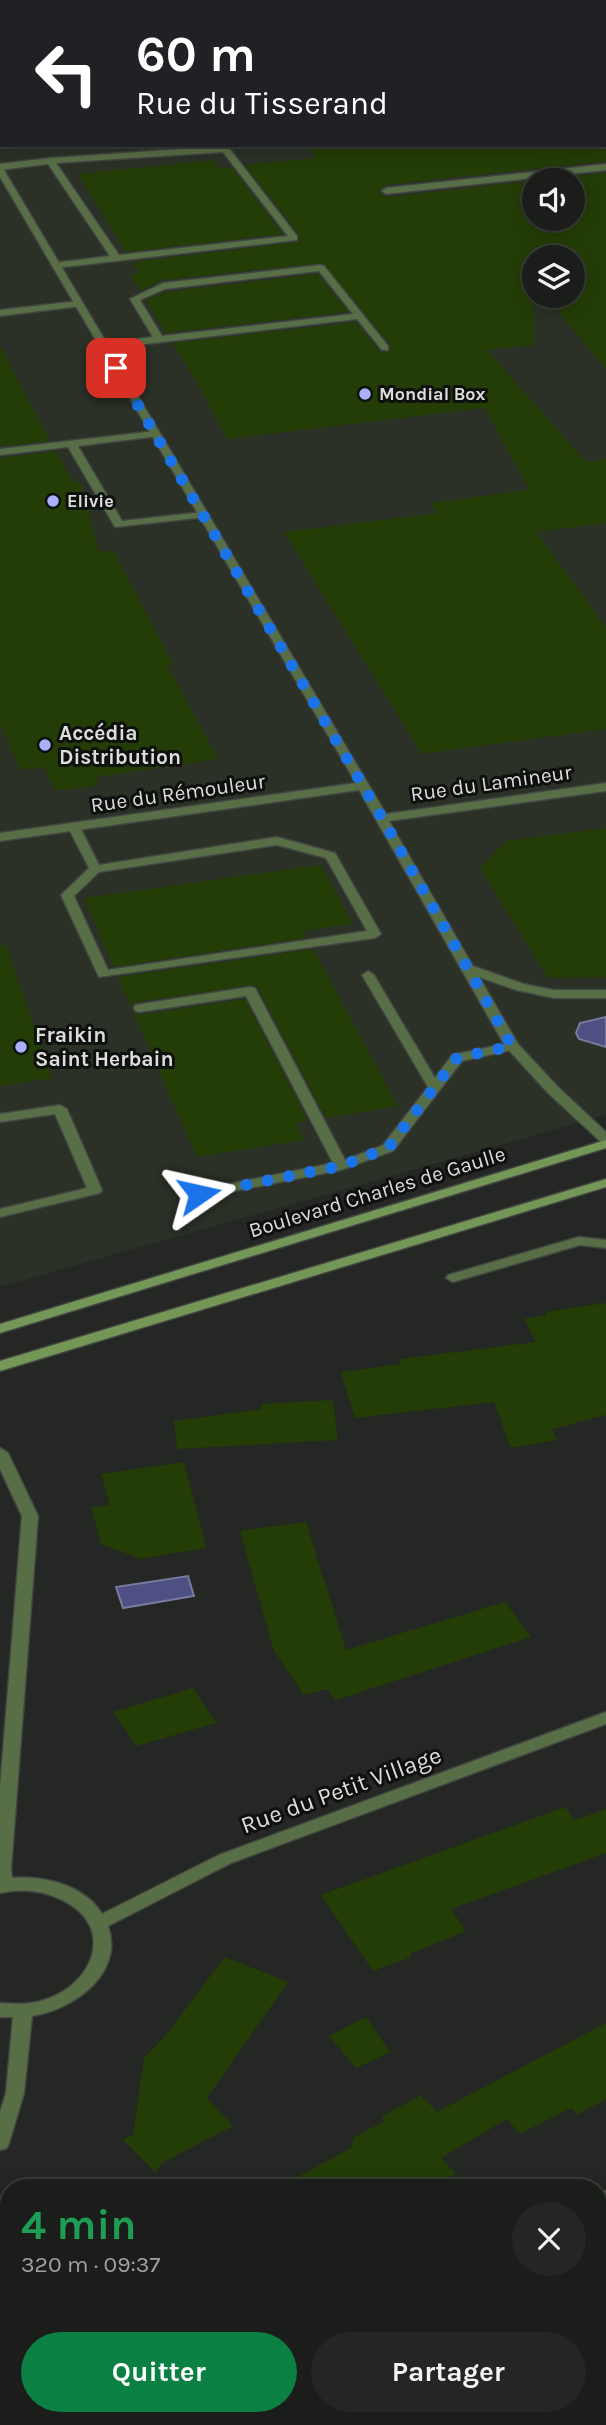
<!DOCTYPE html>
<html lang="fr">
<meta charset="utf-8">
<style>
body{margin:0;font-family:Karla,sans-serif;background:#242623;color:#f1f3f6;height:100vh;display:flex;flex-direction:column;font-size:26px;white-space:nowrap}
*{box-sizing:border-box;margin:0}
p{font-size:23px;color:#a0a2a2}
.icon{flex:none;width:38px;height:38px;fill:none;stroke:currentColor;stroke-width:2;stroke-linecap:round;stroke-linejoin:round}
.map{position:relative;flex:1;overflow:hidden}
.side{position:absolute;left:0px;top:2179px;width:607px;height:247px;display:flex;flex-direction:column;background:#1b1d1a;border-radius:28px 28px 0 0;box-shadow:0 4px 18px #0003,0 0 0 2px #393b39}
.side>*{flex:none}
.hud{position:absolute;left:0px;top:0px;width:607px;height:147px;box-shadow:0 4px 18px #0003,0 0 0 2px #393b39;background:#202124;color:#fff;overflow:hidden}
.fabs{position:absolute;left:522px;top:168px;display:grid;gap:14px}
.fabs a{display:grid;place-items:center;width:63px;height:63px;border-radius:50%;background:#1b1d1a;box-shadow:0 4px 18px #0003,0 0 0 2px #393b39;font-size:35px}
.pin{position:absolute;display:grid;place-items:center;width:60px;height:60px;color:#fff;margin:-30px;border-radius:14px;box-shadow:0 4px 10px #0006}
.me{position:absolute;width:77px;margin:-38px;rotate:79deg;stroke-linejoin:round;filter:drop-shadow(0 0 5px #0008)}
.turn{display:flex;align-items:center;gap:24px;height:147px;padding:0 21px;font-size:32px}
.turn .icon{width:91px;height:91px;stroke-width:2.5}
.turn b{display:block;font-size:49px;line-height:60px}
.round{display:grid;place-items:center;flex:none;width:74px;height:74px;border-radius:37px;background:#242623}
.head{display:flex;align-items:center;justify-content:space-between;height:119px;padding:0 21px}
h1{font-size:42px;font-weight:700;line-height:52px;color:#1e9e55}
.cta{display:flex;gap:14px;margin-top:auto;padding:14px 21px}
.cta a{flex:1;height:80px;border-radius:42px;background:#0b8043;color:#fff;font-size:28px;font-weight:700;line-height:80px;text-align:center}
.cta a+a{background:#242623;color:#f1f3f6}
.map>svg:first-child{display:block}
.built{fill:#2b3127;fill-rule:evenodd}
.water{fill:#4e4f83;stroke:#797a9d;stroke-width:2}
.building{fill:#243d06}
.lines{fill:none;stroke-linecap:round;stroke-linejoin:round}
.lane-casing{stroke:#414440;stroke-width:3}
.street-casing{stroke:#414440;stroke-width:3}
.secondary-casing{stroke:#414440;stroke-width:3}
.lane{fill:#586e47;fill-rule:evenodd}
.street{fill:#586e47;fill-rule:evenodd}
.secondary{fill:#749757;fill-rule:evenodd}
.route{stroke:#1a73e8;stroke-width:12;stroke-dasharray:0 21.6}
.poi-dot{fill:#acaffb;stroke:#0e100d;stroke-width:2.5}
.labels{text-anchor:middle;stroke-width:6;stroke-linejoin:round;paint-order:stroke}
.far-poi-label{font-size:18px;font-weight:bold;fill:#dcdedb;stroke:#0e100d;text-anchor:start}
.poi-label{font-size:21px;font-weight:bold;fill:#dcdedb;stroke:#0e100d;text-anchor:start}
.street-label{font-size:21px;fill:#dcdedb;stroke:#0e100d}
.near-street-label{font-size:24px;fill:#dcdedb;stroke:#0e100d}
</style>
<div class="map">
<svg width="606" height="2425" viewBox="0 0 606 2425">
<rect width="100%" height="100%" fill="#242723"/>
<path class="built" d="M0 0H606V1115L0 1287ZM2 2H606V145H2ZM534 180H572V219H534ZM534 257H572V296H534Z"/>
<path class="water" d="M606 1017V1047L579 1039 576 1033 580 1023Z
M188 1576 194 1596 123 1608 116 1587Z"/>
<path class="building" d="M307 145H606V161L386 185 379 191 386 197 534 181V219H572V180H536L606 173V369L545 296H572V257H534V345L487 350 586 462 606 459V523L536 532 606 627V729L422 754 284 532 437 513 430 503 529 490 485 408 227 439 197 382 172 343 356 322 380 352H390V344L322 263 163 280 140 291 130 274 139 273 133 262 299 242V234L245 165 316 158Z
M213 160 218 168 231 167 283 234 126 252 78 174Z
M318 274 348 312 166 333 146 300 166 292Z
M0 346 50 441 0 446Z
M56 451 73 483 80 481 99 552 113 550 173 664 167 665 218 759 96 777 100 785 55 791 44 767 20 770 0 723V458Z
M606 828V977L548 978 480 868 506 841Z
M321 865 353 924 303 931 306 938 114 967 84 898Z
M6 945 52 1078 0 1086V946Z
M313 949 398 1106 326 1118 256 985 135 1002 132 1009 118 977Z
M245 999 308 1121 296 1123 304 1140 197 1157 133 1012 140 1015Z
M606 1303V1415L552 1429 557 1440 511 1448 494 1402 355 1418 341 1372 401 1364 399 1359 536 1342 524 1319 547 1315 545 1312Z
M333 1400 338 1440 177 1449 174 1421 261 1409V1404Z
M184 1462 206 1548 141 1559 101 1544 91 1507 110 1505 101 1474Z
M306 1522 346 1650 505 1602 531 1637 336 1700 327 1689 304 1695 274 1651 240 1531Z
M193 1688 216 1723 136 1746 113 1712Z
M565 1807 575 1820 606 1809V1853L451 1909 466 1931 410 1954 411 1957 373 1971 321 1895Z
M225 1957 288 1982 207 2098 233 2126 162 2163 155 2172 123 2140 133 2135 144 2058 165 2036Z
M366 2017 390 2052 356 2068 329 2036Z
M606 2023V2099L577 2115 571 2108 520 2134 507 2119 441 2158 456 2174 429 2188H277L351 2148 354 2137 385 2121 381 2117 421 2095 437 2112Z"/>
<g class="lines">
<defs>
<path id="lane" d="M225 146 228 147 297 236V240L56 268 51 265 53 263 110 256 48 164 0 170V164L50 158ZM223 152 288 236 119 255 56 163Z
M606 164V170L386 194 382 191 386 188Z
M321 265 324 266 388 346V350H382L357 319 103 349 98 346 103 343 153 337 130 299 163 283ZM319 271 353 314 162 336 140 300 165 289Z
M78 301 83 304 81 306 0 316V310Z
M155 431 159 432V436L78 446 122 521 202 512 206 513V517L115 527 68 447 0 455V449Z
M74 823 80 827 99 865 277 837 335 853 381 934 375 938 99 977 61 895 89 868 68 827ZM277 845 326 858 367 931 108 970 74 896 99 872Z
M467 964 524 984 554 990H606V998H554L516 990 462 971 461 968Z
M368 971 374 975 435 1078 452 1055 512 1042 519 1046 517 1049 462 1061 393 1151 341 1170 199 1198 194 1197 192 1194 199 1190 333 1163 246 996 140 1012 135 1011 134 1008 135 1005 250 987 255 988 345 1160 383 1145 428 1087 362 975Z
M60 1105 67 1109 102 1190 100 1193 0 1217V1209L87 1188 55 1114 0 1122V1114Z"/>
<path id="street" d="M0 167 4 170 386 814 606 783V791L389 821 518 1044 558 1087 606 1132V1143L601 1142 548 1093 505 1046 359 790 0 841V833L356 783 0 177Z
M579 1237 606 1240V1248L580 1245 453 1282 446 1278 448 1275Z
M0 1448 8 1453 38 1516 11 1869 12 1878C42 1875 85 1885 102 1914L219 1855 606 1712V1724L231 1863 108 1926C125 1973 73 2010 32 2016L24 2093 9 2143 7 2148 0 2150V2112L6 2093 13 2017H0V2003C14 2004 30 2005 44 2000 92 1986 117 1928 64 1901 43 1890 23 1888 0 1893V1788L22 1516 0 1469Z
M606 2191V2207L598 2209V2194Z
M598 2287 606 2291V2317L598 2314Z"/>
<path id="secondary" d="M606 1140V1148L0 1333V1324Z
M606 1179V1187L0 1371V1361Z"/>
</defs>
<use href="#lane" class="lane-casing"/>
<use href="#street" class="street-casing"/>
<use href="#secondary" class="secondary-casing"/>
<use href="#lane" class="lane"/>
<use href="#street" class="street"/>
<use href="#secondary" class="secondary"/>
</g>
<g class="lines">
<path class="route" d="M116 368 382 818 512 1046 457 1058 388 1148 341 1166 199 1194"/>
</g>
<g class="poi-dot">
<circle cx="365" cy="394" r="7"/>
<circle cx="53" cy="501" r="7"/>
<circle cx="45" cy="745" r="7"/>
<circle cx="21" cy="1047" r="7"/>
</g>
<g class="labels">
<g class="far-poi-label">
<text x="379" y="400">Mondial Box</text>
<text x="67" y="507">Elivie</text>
</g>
<g class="poi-label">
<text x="59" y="740">Accédia<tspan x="59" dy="24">Distribution</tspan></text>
<text x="35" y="1042">Fraikin<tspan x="35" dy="24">Saint Herbain</tspan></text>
</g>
<g class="street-label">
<text transform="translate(491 783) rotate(-8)" y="7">Rue du Lamineur</text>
<text transform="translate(178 793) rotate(-8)" y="7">Rue du Rémouleur</text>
<text transform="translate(377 1192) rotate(-17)" y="7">Boulevard Charles de Gaulle</text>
</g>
<g class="near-street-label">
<text transform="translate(341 1790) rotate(-20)" y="8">Rue du Petit Village</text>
</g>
</g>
</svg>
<div class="fabs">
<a><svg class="icon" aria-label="sound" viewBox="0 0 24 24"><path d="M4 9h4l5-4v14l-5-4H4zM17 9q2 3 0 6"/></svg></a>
<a><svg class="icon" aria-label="layers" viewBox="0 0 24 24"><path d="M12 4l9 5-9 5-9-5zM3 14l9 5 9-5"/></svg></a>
</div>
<div class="pin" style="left:116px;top:368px;background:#d93025"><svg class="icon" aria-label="arrive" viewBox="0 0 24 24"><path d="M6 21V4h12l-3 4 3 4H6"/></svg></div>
<svg class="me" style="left:199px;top:1194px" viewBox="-20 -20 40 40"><path d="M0-17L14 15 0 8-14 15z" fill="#1a73e8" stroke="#fff" stroke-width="4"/></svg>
<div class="hud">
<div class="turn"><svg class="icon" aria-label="left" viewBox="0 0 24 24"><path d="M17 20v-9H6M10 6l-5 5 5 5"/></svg><div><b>60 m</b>Rue du Tisserand</div></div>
</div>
<section class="side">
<div class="head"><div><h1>4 min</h1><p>320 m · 09:37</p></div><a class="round"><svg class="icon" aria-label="close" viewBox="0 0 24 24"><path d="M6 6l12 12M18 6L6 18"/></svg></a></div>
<div class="cta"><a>Quitter</a><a>Partager</a></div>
</section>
</div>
